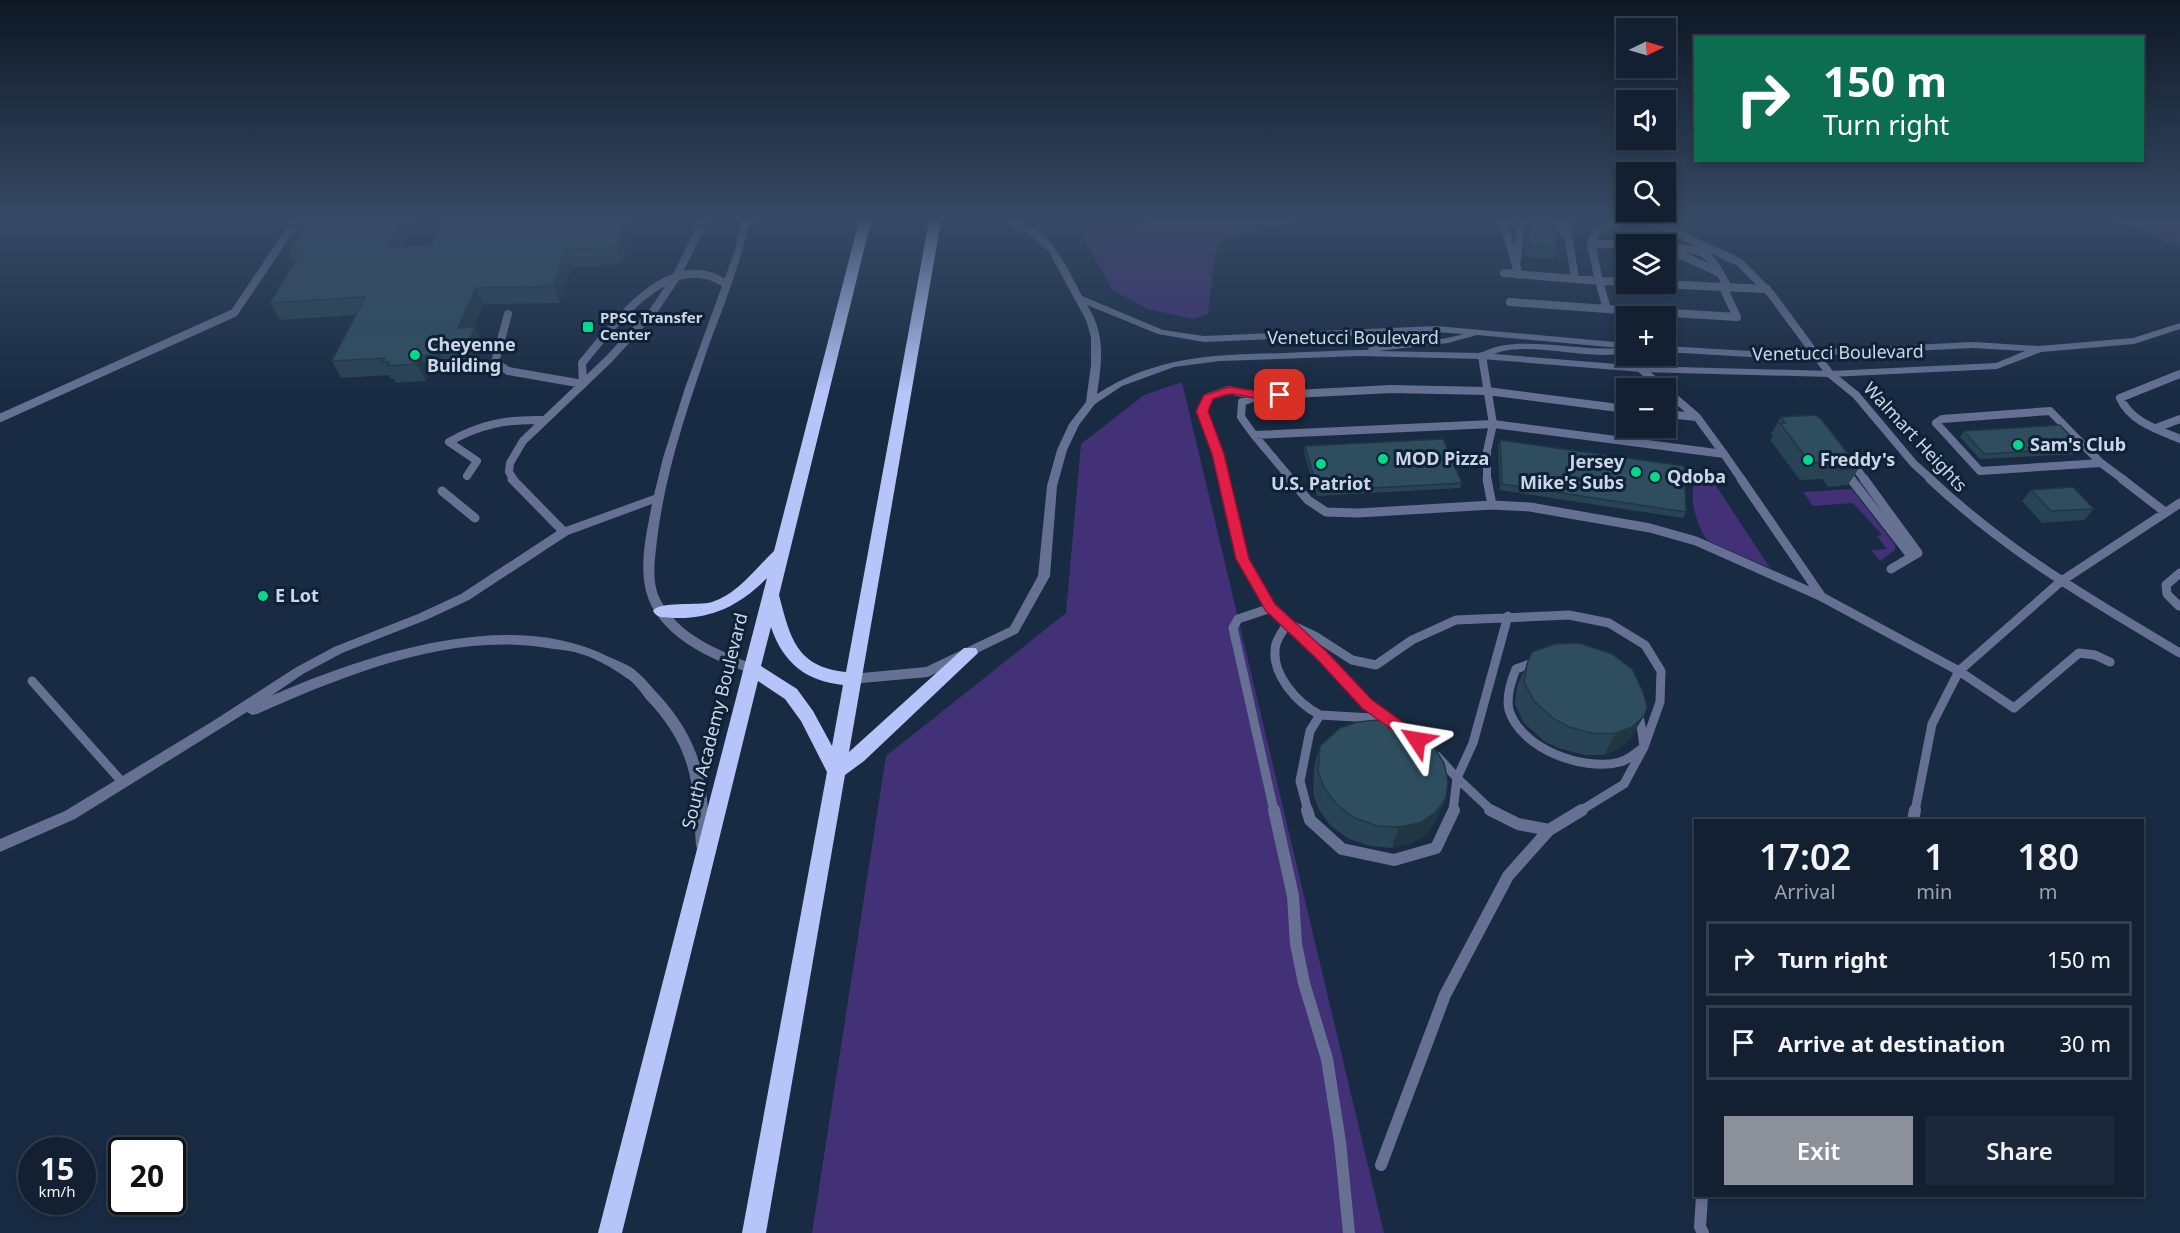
<!DOCTYPE html>
<meta charset="utf-8">
<style>
body{margin:0;font-family:"Noto Sans",sans-serif;background:#1b283a;color:#f1f3f6;height:100vh;display:flex;flex-direction:column;font-size:22px;white-space:nowrap}
*{box-sizing:border-box;margin:0}
p{font-size:20px;color:#9ca3ac}
.icon{flex:none;width:33px;height:33px;fill:none;stroke:currentColor;stroke-width:2;stroke-linecap:round;stroke-linejoin:round}
.map{position:relative;flex:1;overflow:hidden}
.details{position:absolute;left:1694px;top:819px;width:450px;height:378px;display:flex;flex-direction:column;background:#122032;border-radius:0px;box-shadow:0 3px 9px #0003,0 0 0 2px #313e4d}
.details>*{flex:none}
.guide{position:absolute;left:1694px;top:36px;width:450px;height:126px;border-radius:0px;box-shadow:0 3px 9px #0003,0 0 0 2px #313e4d;background:#0b6e4f;color:#fff;overflow:hidden}
.needle{width:39px;rotate:85deg}
.tools{position:absolute;left:1616px;top:18px;display:grid;gap:12px}
.tools a{display:grid;place-items:center;width:60px;height:60px;border-radius:0px;background:#122032;box-shadow:0 3px 9px #0003,0 0 0 2px #313e4d;font-size:30px}
.speed{position:absolute;left:18px;top:1137px;display:flex;gap:12px;font-size:30px;font-weight:700;text-align:center}
.speed>*{display:grid;place-content:center;width:78px;height:78px;border-radius:50%;background:#122032;box-shadow:0 3px 9px #0003,0 0 0 2px #313e4d;line-height:1}
.speed small{font-size:15px;font-weight:400}
.speed .limit{border:3px solid #111;border-radius:9px;background:#fff;color:#111}
.pin{position:absolute;display:grid;place-items:center;width:51px;height:51px;color:#fff;margin:-26px;border-radius:12px;box-shadow:0 3px 9px #0006}
.me{position:absolute;width:66px;margin:-33px;rotate:303deg;stroke-linejoin:round;filter:drop-shadow(0 0 4px #0008)}
.turn{display:flex;align-items:center;gap:21px;height:126px;padding:0 30px;font-size:27px}
.turn .icon{width:78px;height:78px;stroke-width:2.5}
.turn b{display:block;font-size:42px;line-height:51px}
.eta{display:flex;justify-content:space-evenly;align-items:center;height:102px;text-align:center}
.eta b{font-size:36px;font-weight:600;line-height:42px}
.cta{display:flex;gap:12px;margin-top:auto;padding:12px 30px}
.cta a{flex:1;height:69px;border-radius:0px;background:#8c9099;color:#fff;font-size:24px;font-weight:600;line-height:69px;text-align:center}
.cta a+a{background:#1b283a;color:#f1f3f6}
ul{padding:0;list-style:none}
li{display:flex;align-items:center;gap:18px;height:75px;margin:0 12px 9px;padding:0 18px;border:3px solid #313e4d;border-radius:0px}
li div{flex:1}
li b{display:block;font-size:22px}
li em{font-style:normal}
.map>svg:first-child{display:block}
.green{fill:#423177}
.lines{fill:none;stroke-linecap:round;stroke-linejoin:round}
.service-far2{stroke:#667093;stroke-width:8}
.service-far1{stroke:#667093;stroke-width:9}
.service{stroke:#667093;stroke-width:12}
.minor{fill:#667093;fill-rule:evenodd}
.tertiary{fill:#667093;fill-rule:evenodd}
.trunk{fill:#b6c4fa;fill-rule:evenodd}
.wall{fill:#284353}
.shaded-wall{fill:#203743}
.building{fill:#2e4e60;stroke:#203743;stroke-width:1.5}
.route{fill:#e11d48;stroke:#92132f;stroke-width:1.5}
.poi-dot{fill:#00d98c;stroke:#0f2137;stroke-width:2}
.labels{text-anchor:middle;stroke-width:6;stroke-linejoin:round;paint-order:stroke}
.far-poi-label{font-size:15px;font-weight:bold;fill:#cbd7e6;stroke:#0f2137;text-anchor:start}
.street-label{font-size:18px;fill:#cbd7e6;stroke:#0f2137}
.poi-label{font-size:18px;font-weight:bold;fill:#cbd7e6;stroke:#0f2137;text-anchor:start}
</style>
<div class="map">
<svg width="2180" height="1233" viewBox="0 0 2180 1233">
<rect width="100%" height="100%" fill="#182b42"/>
<path class="green" d="M1158 221H1301L1225 239 1215 254 1208 314 1193 319 1148 309 1112 290 1078 226 1121 229Z
M2113 221H2180V247Z
M1182 382 1384 1233H812L886 756 1066 613 1081 444 1144 395Z
M1709 475 1770 568 1708 541C1697 527 1685 492 1699 477Z
M1852 489 1895 545V550L1880 561 1871 550 1887 549 1877 536 1882 535 1853 503 1813 506 1803 492Z"/>
<g class="lines">
<path class="service-far2" d="M1503 221 1519 275
M1548 221 1559 226 1567 236
M1566 221 1575 279
M1621 221 1597 231 1591 243 1599 281 1626 282
M1651 221 1739 262 1771 294 1830 374 1856 395 1914 464 1932 480
M1591 243 1626 245
M1665 248C1707 248 1708 252 1728 287
M1668 249 1720 273
M1516 266 1520 231 1524 221
M1504 273 1599 281 1607 309 1737 317 1723 287
M1658 284 1767 289
M1510 302 1607 309
M508 314 495 362 508 371 583 384
M1482 356 1493 424 1487 451V480
M1641 369 1697 417
M2180 374 2120 398C2131 422 2157 429 2180 439
M583 384 582 363C609 331 656 264 706 275 713 276 720 281 727 284
M1626 409 1487 391 1391 389 1258 396 1242 402 1241 417 1254 435 1493 424 1724 454 1697 417 1665 414
M2050 411 2101 463 1980 471 1936 423 1942 419Z
M0 418 234 313 296 221
M2156 428 2180 419
M1254 435 1292 480
M1724 454 1742 480
M1851 462 1865 480
M2101 463 2124 480
M1845 471 1852 480
M467 476 477 461 449 442C480 424 508 419 544 420
M514 480 509 472 510 463 523 441 609 359 654 310 675 279 704 221
M1224 480 1202 411 1208 397 1229 390 1258 396"/>
<path class="service-far1" d="M512 479 564 532
M1224 479C1236 535 1243 582 1287 623 1284 630 1278 637 1276 644 1269 673 1297 703 1320 715L1310 731 1300 781 1308 811
M1290 479 1308 500 1326 512 1358 513 1492 505 1530 507 1650 528 1696 541 1822 597 1959 671 2014 708 2079 653 2095 655 2110 662
M1487 479 1492 505
M1741 479 1822 597
M1851 479 1911 556
M1864 479 1918 553 1891 569
M1930 479C2008 552 2089 599 2180 653
M2122 479 2165 512
M442 491 475 518
M2179 606 2167 594 2166 585 2180 573
M1271 608 1238 619 1233 628 1274 811
M1287 623 1315 636 1352 660 1376 665 1412 640 1456 620 1569 615 1609 623 1645 645 1661 671 1660 702 1644 747 1624 784 1580 811
M1293 629 1386 720
M1570 658C1625 673 1638 691 1644 747 1637 752 1629 760 1620 762 1584 772 1521 749 1509 710 1506 697 1511 681 1516 669L1544 659Z
M32 681 123 783
M1320 715 1372 718 1400 729
M1437 756 1457 778 1453 811
M1492 811 1457 778 1473 743 1508 616
M1915 811 1932 724 1959 671 2060 582 2180 503"/>
<path class="service" d="M1274 810 1293 896 1296 944 1304 983 1327 1059 1340 1142 1349 1233
M1307 810 1310 820 1342 849 1394 860 1436 848 1454 810
M1490 810 1518 824 1549 830
M1913 820 1915 810
M1381 1165 1445 995 1508 876 1549 830 1582 810
M1702 1196 1700 1227 1703 1233"/>
<path class="minor" d="M741 221H749C741 263 725 302 710 342 688 406 665 472 657 540 655 559 651 581 660 599 679 636 719 650 755 665L757 668 755 671 751 673C711 660 657 636 646 591 639 563 647 531 652 504L568 535 469 600 426 620 342 653 303 674 271 696C367 654 510 606 609 657 618 661 630 665 637 672 645 678 652 688 659 695 678 716 692 738 700 765 709 791 708 819 710 846L708 850 703 852 698 850 696 846C694 819 695 791 687 765 679 739 665 719 647 700 641 692 634 682 625 677 613 668 595 658 581 654 573 651 563 650 554 649 454 630 347 674 257 714L252 715 247 712 75 819 0 852V839L65 811 213 721 295 668 334 647 418 614 461 594 560 529 654 495 663 458 685 388 735 250Z"/>
<path class="tertiary" d="M1005 221C1046 218 1066 266 1082 296L1163 330 1204 336 1436 326 1626 343 1625 353C1585 361 1530 340 1494 354L1641 366 1830 371 1996 363 2025 351 1973 348 1767 358 1665 352V346L1767 352 1973 342 2039 346 2133 338 2180 323V329L2134 344 2041 352 1997 369 1830 377 1641 372 1482 359 1360 356 1220 361 1174 367 1122 386 1095 404 1079 425 1067 450 1057 486 1050 576 1018 633 928 677 851 684 847 682 845 679 847 676 851 674 926 667 1010 627 1038 576 1047 486 1057 450 1069 424 1086 402 1091 365V337L1086 320 1049 252 1032 236ZM1087 305 1158 334 1204 342 1436 332 1463 334C1433 344 1399 339 1369 347L1368 350C1340 350 1312 352 1285 353 1215 355 1158 355 1097 394 1102 360 1106 335 1087 305ZM1477 335 1620 348C1580 352 1514 333 1481 353L1378 351 1448 343Z"/>
<path class="trunk" d="M744 221H756L745 229 739 226Z
M859 221H871L779 595C790 637 796 667 846 672L929 221H941L849 752 964 648H976L978 653 864 761 845 775 766 1233H742L827 772 801 721 785 699 758 681 622 1233H598L767 578C740 605 713 619 674 618 666 617 657 619 653 611 658 601 698 606 712 602 738 594 755 569 774 551ZM771 627C783 663 806 681 843 685L832 746 813 711 797 689 761 666Z"/>
</g>
<path class="wall" d="M416 221 403 247 431 245 634 221 622 264 571 267 559 303 484 304 473 327H475L482 344 474 366 447 367 446 371 429 372 426 381 396 383 394 379H391L389 375 341 378 332 361 356 315 280 320 270 303 295 262 288 251Z
M1530 221H1552L1557 248 1553 259 1525 256 1528 227Z
M1781 417 1859 468 1848 485 1828 487 1822 479 1800 480 1770 440 1773 436 1771 434Z
M1964 431 2082 448 2078 454 1980 459 1960 437Z
M1500 440 1686 512 1683 518 1500 490 1498 445Z
M1305 446 1462 483 1460 488 1317 496 1304 452Z
M2031 490 2094 509 2084 520 2042 523 2022 501Z
M1527 664 1631 738 1620 748 1604 755H1584L1558 748 1544 741 1524 723 1515 704 1517 686Z
M1320 746 1437 819 1428 833 1412 843 1392 848 1370 846 1349 839 1331 826 1319 810 1313 793 1314 767Z"/>
<path class="shaded-wall" d="M401 221H416L395 264 387 248Z
M624 221H634L622 264 617 247Z
M565 250 571 267 559 303 553 286Z
M476 288 484 304 466 345 458 328Z
M475 327 482 344 474 366 466 349Z
M438 350 447 367 446 371 437 354Z
M421 356 429 372 426 381 417 364Z
M1644 716 1631 738 1620 748 1604 755 1616 733Z
M1446 798 1437 819 1428 833 1412 843 1392 848 1399 827Z"/>
<path class="building" d="M307 221H401L387 248 431 245 443 221H624L617 247 565 250 553 286 476 288 458 328 475 327 466 349 438 350 437 354 421 356 417 364 387 366 389 362H382L385 358 332 361 365 297 270 303 302 250 288 251Z
M1531 221H1552L1557 248 1528 245Z
M1815 415 1822 420 1859 468 1839 470 1833 462 1810 463 1780 423H1785L1781 417Z
M2060 425 2082 448 1984 454 1964 431Z
M1443 439 1462 483 1318 491 1305 446Z
M1500 440 1684 466 1686 512 1502 484Z
M2073 487 2094 509 2051 511 2031 490Z
M1579 643 1612 654 1632 669 1643 692 1647 707 1644 716 1632 727 1616 733 1595 734 1569 727 1554 719 1534 701 1524 682 1527 664 1532 652 1555 644Z
M1378 720 1398 724 1418 733 1434 747 1444 763 1448 781 1446 798 1436 812 1420 823 1399 827 1377 826 1355 818 1337 805 1325 789 1318 772 1320 746 1340 728 1358 722Z"/>
<linearGradient id="sky" x2="0" y2="1"><stop stop-color="#0d1824"/><stop offset="0.56" stop-color="#374a65"/><stop offset="1" stop-color="#374a65" stop-opacity="0"/></linearGradient>
<rect width="2180" height="393" fill="url(#sky)"/>
<path class="route" d="M1229 387C1239 389 1283 393 1286 395 1272 406 1248 395 1232 394 1226 394 1219 397 1213 399L1208 411 1224 454 1249 559 1275 604 1326 651 1372 700 1422 736 1425 740 1422 744H1412L1362 708 1317 659 1266 611 1236 559 1212 454 1196 411 1204 395Z"/>
<g class="poi-dot">
<rect x="582" y="321" width="12" height="12" rx="3"/>
<circle cx="415" cy="355" r="6"/>
<circle cx="2018" cy="445" r="6"/>
<circle cx="1383" cy="459" r="6"/>
<circle cx="1808" cy="460" r="6"/>
<circle cx="1321" cy="464" r="6"/>
<circle cx="1636" cy="472" r="6"/>
<circle cx="1655" cy="477" r="6"/>
<circle cx="263" cy="596" r="6"/>
</g>
<g class="labels">
<g class="far-poi-label">
<text x="600" y="323">PPSC Transfer<tspan x="600" dy="17">Center</tspan></text>
</g>
<g class="street-label">
<text x="1353" y="344">Venetucci Boulevard</text>
<text transform="translate(1838 353) rotate(-1)" y="6">Venetucci Boulevard</text>
<text transform="translate(1915 437) rotate(47)" y="6">Walmart Heights</text>
<text transform="translate(715 721) rotate(-76)" y="6">South Academy Boulevard</text>
</g>
<g class="poi-label">
<text x="427" y="351">Cheyenne<tspan x="427" dy="21">Building</tspan></text>
<text x="2030" y="451">Sam's Club</text>
<text x="1395" y="465">MOD Pizza</text>
<text x="1820" y="466">Freddy's</text>
<text x="1624" y="468" text-anchor="end">Jersey<tspan x="1624" dy="21">Mike's Subs</tspan></text>
<text x="1667" y="483">Qdoba</text>
<text x="1321" y="490" text-anchor="middle">U.S. Patriot</text>
<text x="275" y="602">E Lot</text>
</g>
</g>
</svg>
<div class="tools">
<a><svg class="needle" viewBox="-14 -14 28 28"><path d="M0-13l5 13h-10z" fill="#e53935"/><path d="M0 13l5-13h-10z" fill="#9ca3ac"/></svg></a>
<a><svg class="icon" aria-label="sound" viewBox="0 0 24 24"><path d="M4 9h4l5-4v14l-5-4H4zM17 9q2 3 0 6"/></svg></a>
<a><svg class="icon" aria-label="search" viewBox="0 0 24 24"><circle cx="10" cy="10" r="6"/><path d="M15 15l6 6"/></svg></a>
<a><svg class="icon" aria-label="layers" viewBox="0 0 24 24"><path d="M12 4l9 5-9 5-9-5zM3 14l9 5 9-5"/></svg></a>
<a>+</a>
<a>−</a>
</div>
<div class="speed"><div>15<small>km/h</small></div><div class="limit">20</div></div>
<div class="pin" style="left:1280px;top:395px;background:#d93025"><svg class="icon" aria-label="arrive" viewBox="0 0 24 24"><path d="M6 21V4h12l-3 4 3 4H6"/></svg></div>
<svg class="me" style="left:1417px;top:740px" viewBox="-20 -20 40 40"><path d="M0-17L14 15 0 8-14 15z" fill="#e11d48" stroke="#fff" stroke-width="4"/></svg>
<div class="guide">
<div class="turn"><svg class="icon" aria-label="right" viewBox="0 0 24 24"><path d="M7 20v-9h11M14 6l5 5-5 5"/></svg><div><b>150 m</b>Turn right</div></div>
</div>
<section class="details">
<div class="eta">
<div><b>17:02</b><p>Arrival</p></div>
<div><b>1</b><p>min</p></div>
<div><b>180</b><p>m</p></div>
</div>
<ul>
<li><svg class="icon" aria-label="right" viewBox="0 0 24 24"><path d="M7 20v-9h11M14 6l5 5-5 5"/></svg><div><b>Turn right</b></div><em>150 m</em></li>
<li><svg class="icon" aria-label="arrive" viewBox="0 0 24 24"><path d="M6 21V4h12l-3 4 3 4H6"/></svg><div><b>Arrive at destination</b></div><em>30 m</em></li>
</ul>
<div class="cta"><a>Exit</a><a>Share</a></div>
</section>
</div>
